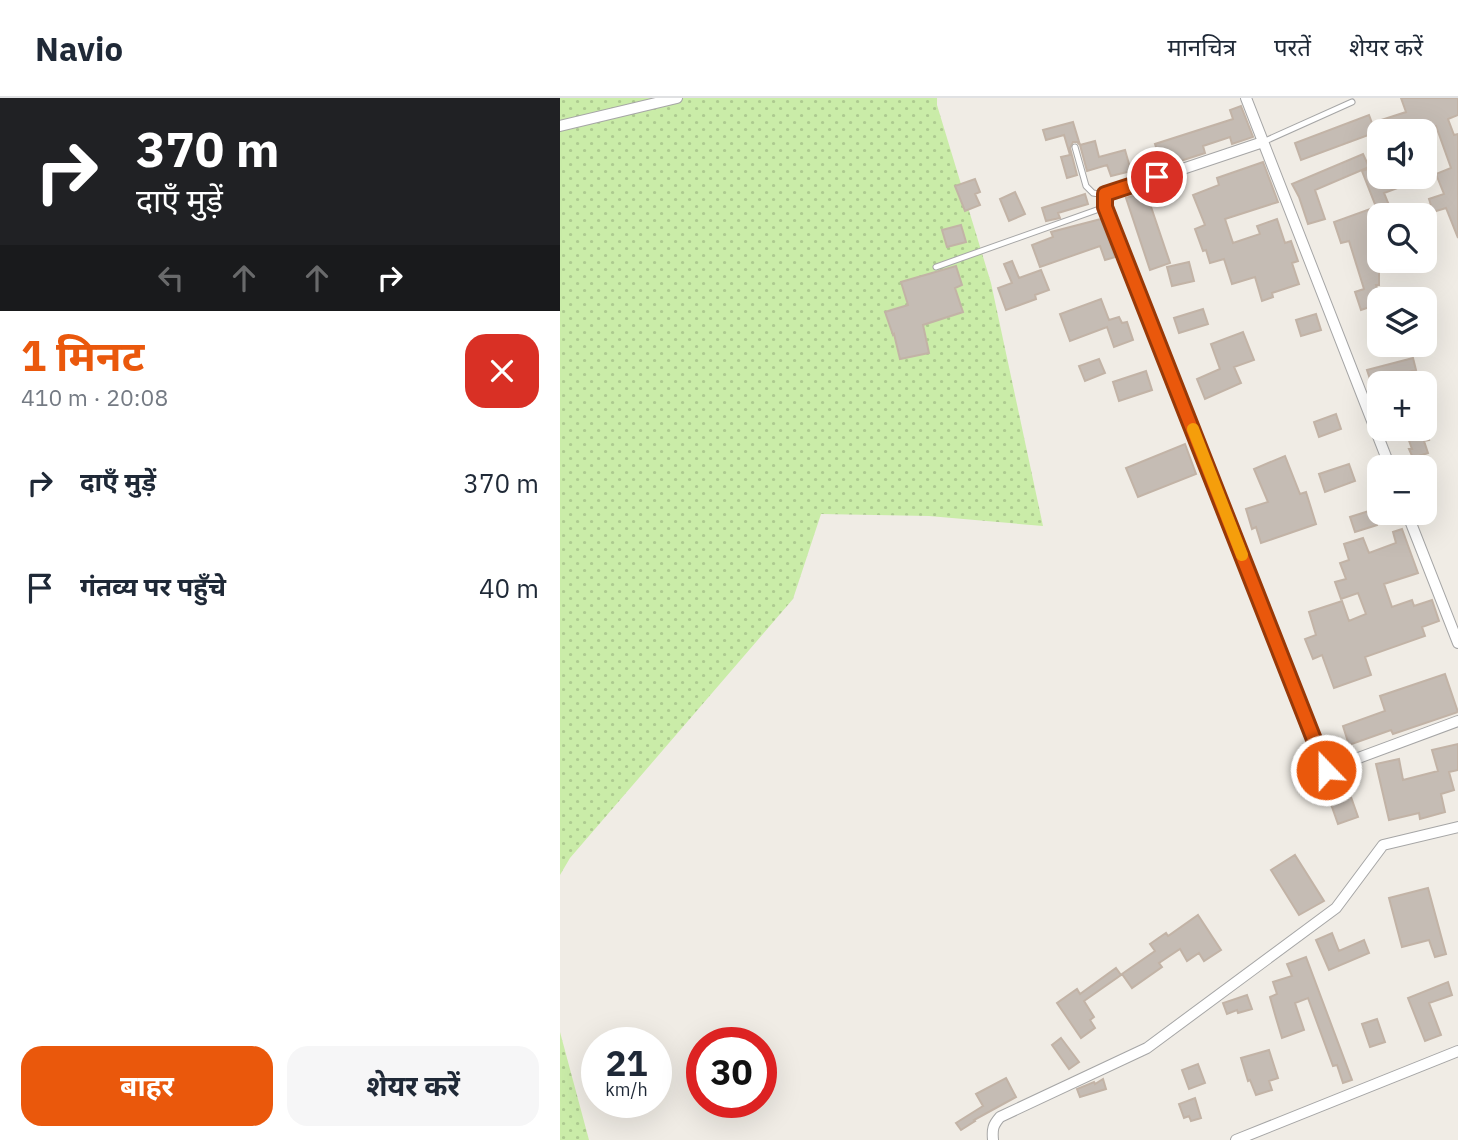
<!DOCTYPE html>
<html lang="hi">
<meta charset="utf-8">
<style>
body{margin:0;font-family:"IBM Plex Sans","Noto Sans Devanagari",sans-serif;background:#f6f6f7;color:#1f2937;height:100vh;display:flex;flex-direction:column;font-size:26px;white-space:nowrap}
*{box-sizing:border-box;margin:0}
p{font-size:23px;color:#747a83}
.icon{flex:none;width:38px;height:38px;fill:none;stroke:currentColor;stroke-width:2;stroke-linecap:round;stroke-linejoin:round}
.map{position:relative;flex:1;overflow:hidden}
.side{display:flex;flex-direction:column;background:#fff;width:560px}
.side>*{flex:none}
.banner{background:#202124;color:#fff;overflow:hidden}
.controls{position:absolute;left:807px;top:21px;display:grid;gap:14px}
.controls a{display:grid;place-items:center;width:70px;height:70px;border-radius:14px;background:#fff;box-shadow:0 7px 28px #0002;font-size:35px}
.speed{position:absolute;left:21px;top:929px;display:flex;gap:14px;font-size:35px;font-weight:700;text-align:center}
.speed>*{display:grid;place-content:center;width:91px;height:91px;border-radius:50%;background:#fff;box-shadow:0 7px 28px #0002;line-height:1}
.speed small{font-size:18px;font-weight:400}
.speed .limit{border:10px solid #d22;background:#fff;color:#111}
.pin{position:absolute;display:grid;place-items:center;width:60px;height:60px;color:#fff;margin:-30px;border:4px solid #fff;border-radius:50%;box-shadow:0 2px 7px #0007}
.me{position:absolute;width:77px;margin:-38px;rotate:338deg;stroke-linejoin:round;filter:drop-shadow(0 0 5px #0008)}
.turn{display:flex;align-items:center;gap:24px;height:147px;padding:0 21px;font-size:32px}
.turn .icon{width:91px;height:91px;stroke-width:2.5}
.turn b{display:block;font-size:49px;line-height:60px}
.lanes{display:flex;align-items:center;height:66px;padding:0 21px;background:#0003;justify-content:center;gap:35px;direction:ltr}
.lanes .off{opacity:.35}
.round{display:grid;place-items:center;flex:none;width:74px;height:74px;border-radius:21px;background:#f6f6f7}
.summary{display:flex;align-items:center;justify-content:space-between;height:119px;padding:0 21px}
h1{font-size:42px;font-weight:700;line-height:52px;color:#ea580c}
.cta{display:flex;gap:14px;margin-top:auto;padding:14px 21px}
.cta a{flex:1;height:80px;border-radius:21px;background:#ea580c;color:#fff;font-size:28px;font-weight:700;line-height:80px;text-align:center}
.cta a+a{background:#f6f6f7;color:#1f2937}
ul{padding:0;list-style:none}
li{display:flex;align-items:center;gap:21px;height:105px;padding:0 21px}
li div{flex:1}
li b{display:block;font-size:26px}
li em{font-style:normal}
header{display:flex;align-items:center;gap:42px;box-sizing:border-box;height:98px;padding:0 35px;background:#fff;border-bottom:2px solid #e0e1e3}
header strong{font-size:33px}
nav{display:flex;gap:38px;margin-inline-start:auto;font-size:24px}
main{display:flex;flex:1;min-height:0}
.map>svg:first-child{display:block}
.grass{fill:url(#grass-dots)}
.building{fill:#c5bcb4;stroke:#c2b3a6;stroke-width:2}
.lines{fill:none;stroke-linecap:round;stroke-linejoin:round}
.lane-casing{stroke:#a6a6a6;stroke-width:7}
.street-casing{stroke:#a6a6a6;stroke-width:12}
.lane{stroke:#fff;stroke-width:5}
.street{stroke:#fff;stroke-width:10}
.route-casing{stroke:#983908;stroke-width:18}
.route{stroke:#ea580c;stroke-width:12}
.slow{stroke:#f59e0b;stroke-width:12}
</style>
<header>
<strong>Navio</strong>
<nav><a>मानचित्र</a><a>परतें</a><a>शेयर करें</a></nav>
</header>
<main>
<section class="side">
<div class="banner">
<div class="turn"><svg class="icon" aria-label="right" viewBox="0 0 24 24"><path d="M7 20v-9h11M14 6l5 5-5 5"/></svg><div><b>370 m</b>दाएँ मुड़ें</div></div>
<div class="lanes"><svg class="icon off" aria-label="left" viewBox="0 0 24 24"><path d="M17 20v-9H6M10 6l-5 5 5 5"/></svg><svg class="icon off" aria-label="ahead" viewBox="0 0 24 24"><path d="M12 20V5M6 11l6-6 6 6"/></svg><svg class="icon off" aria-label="ahead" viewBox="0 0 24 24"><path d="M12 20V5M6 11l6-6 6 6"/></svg><svg class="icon" aria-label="right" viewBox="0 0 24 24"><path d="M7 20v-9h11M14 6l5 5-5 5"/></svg></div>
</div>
<div class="summary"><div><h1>1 मिनट</h1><p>410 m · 20:08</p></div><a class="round" style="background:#d93025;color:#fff"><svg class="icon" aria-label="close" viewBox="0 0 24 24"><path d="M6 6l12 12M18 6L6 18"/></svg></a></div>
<ul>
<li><svg class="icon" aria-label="right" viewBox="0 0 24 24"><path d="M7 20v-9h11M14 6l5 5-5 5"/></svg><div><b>दाएँ मुड़ें</b></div><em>370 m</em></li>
<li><svg class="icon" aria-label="arrive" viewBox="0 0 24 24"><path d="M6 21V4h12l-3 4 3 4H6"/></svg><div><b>गंतव्य पर पहुँचे</b></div><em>40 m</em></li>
</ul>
<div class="cta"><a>बाहर</a><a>शेयर करें</a></div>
</section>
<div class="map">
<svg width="898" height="1042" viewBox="0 0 898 1042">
<defs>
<pattern id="grass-dots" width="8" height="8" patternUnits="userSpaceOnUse" patternTransform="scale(1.75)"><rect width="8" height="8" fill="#caeca8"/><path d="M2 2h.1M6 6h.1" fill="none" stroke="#adca90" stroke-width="1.8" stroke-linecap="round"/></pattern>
</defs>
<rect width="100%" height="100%" fill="#f0ece5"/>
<path class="grass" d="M0 0H377V7L431 185 483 428 369 418 261 416 233 501 10 760 0 777Z
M0 934 29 1042H0Z"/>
<path class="building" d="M841 0H898V17L888 21 894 37 898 36V140L886 110 873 114 869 101 884 96 876 76 891 70 876 28 860 33H850L846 23 741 62 735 45 809 17 812 25 846 14Z
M681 8 693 39 672 46 670 39 643 48 645 55 602 69 595 46 673 21 670 12Z
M513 24 520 47 517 44H513L510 50 517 77 507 80 501 59 510 57 504 37 486 42 483 32Z
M535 43 539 59 565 52 571 73 551 78 547 67 527 73 520 47Z
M803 56 809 69 755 92 765 121 748 126 739 99 732 86Z
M703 64 718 104 665 121 673 145 700 136 697 128 717 121 725 145 731 143 738 163 732 165 739 186 712 195 713 199 702 203 695 179 672 186 664 161 650 165 646 152 643 153 635 131 645 127 633 97 659 87 657 80Z
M819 67V79L864 80 824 95 833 117H819V187H816L821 201H819V206L801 212 795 194 804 191 789 143 781 145 774 124 816 109 802 73Z
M415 81 420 94 415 96 420 107 405 113 395 88Z
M455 94 465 116 449 123 440 101Z
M586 94 610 165 590 172 566 100Z
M525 96 528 106 498 115 500 120 486 123 482 110Z
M541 121 555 159 545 162 540 148 480 169 472 147 493 139 491 134Z
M401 127 406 144 387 149 382 132Z
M452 163 459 180 481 172 489 192 475 197 476 201 446 212 438 190 452 185 444 166Z
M629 164 634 183 612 188 607 169Z
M396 168 402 187 395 190 403 214 363 227 369 255 340 261 334 236 333 237 325 214 348 207 341 184Z
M541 201 549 222 559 219 562 225 567 224 573 242 554 249 547 229 510 243 500 216Z
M643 211 648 226 619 235 614 220Z
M756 216 761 232 741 238 736 222Z
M683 234 694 262 674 269 681 285 645 301 637 281 660 271 651 246Z
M853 260 856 272 811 284 807 272Z
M539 261 545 275 525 283 519 268Z
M586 273 592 292 559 303 553 284Z
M776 316 781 331 759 339 754 324Z
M854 331H865L869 342 864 343 868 355 853 360 849 351H852L846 334Z
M625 346 636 376 578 399 566 370Z
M725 358 740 396 746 394 756 426 701 445 696 429 692 431 686 411 708 404 694 371Z
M789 366 795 383 765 394 759 376Z
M812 412 817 427 795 434 790 419Z
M842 431 858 475 824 486 832 509 852 502 854 508 872 502 879 523 862 529 865 538 805 559 811 577 774 590 762 557 753 561 745 541 756 537 749 514 782 503 789 523 806 516 798 495 781 501 775 484 786 481 780 465 789 462 784 446 803 440 809 455 836 445 833 434Z
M885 576 898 614 833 636 831 632 789 647 783 628 825 613 820 598Z
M898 646V672L889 674 894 692 881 696 885 714 860 721 859 715 829 722 816 666 839 661 843 682 878 673 872 652Z
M791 699 798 719 778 726 771 706Z
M735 757 764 803 739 817 711 772Z
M868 790 886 856 875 859 869 842 842 849 829 800Z
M638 817 661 852 644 863 639 855 627 863 620 851 599 865 602 869 572 890 562 876 595 853 590 846 606 835 608 838Z
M772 835 779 853 804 842 809 855 769 872 756 842Z
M746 859 792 982 783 985 777 967 773 968 748 900 735 905 744 932 722 940 716 920 710 899 717 896 713 884 732 878 727 866Z
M556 870 561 877 524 903 534 919 530 922 535 930 521 940 497 905 517 891 520 896Z
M888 884 892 897 869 905 881 937 865 943 848 900Z
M687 897 692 911 678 915 677 912 667 916 663 905Z
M817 921 825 944 810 949 802 926Z
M501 940 519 964 509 971 492 947Z
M709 952 718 980 709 983 712 992 696 997 690 982 688 983 681 960Z
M638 966 645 985 629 991 622 972Z
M446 980 456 999 414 1022 415 1023 401 1032 396 1025 423 1008 416 996Z
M543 981 546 991 520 999 517 991 534 984 535 986Z
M635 1000 641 1020 631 1023 629 1018 624 1020 619 1006Z"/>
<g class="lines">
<defs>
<path id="lane" d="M703 44 792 4
M515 49 526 88 533 95 545 97
M376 169 545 109"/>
<path id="street" d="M686 0 830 369
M0 28 117 0
M703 44 545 97V109L766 672 898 623
M847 415 898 545
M433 1042C432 1031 433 1027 440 1019L587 950 776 810 823 747 898 729
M676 1042 898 953"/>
</defs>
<use href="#lane" class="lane-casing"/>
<use href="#street" class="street-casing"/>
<use href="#lane" class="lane"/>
<use href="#street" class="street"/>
</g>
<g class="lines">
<defs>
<path id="route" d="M597 79 545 96V109L766 672"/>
</defs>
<use href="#route" class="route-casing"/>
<use href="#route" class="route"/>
<path class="slow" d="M633 331 682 457"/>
</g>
</svg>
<div class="controls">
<a><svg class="icon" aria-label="sound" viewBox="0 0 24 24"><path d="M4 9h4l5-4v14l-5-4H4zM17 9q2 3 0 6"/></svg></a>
<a><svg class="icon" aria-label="search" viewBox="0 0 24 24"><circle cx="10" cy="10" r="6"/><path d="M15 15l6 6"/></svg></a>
<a><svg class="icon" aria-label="layers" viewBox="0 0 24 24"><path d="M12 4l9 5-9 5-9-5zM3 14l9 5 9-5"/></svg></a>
<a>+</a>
<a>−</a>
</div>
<div class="speed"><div>21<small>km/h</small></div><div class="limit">30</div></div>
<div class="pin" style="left:597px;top:79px;background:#d93025"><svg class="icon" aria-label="arrive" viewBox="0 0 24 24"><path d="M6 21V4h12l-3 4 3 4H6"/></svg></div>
<svg class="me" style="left:766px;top:672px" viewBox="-20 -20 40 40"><circle r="17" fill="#ea580c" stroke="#fff" stroke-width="3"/><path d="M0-11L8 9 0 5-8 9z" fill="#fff"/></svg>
</div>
</main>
